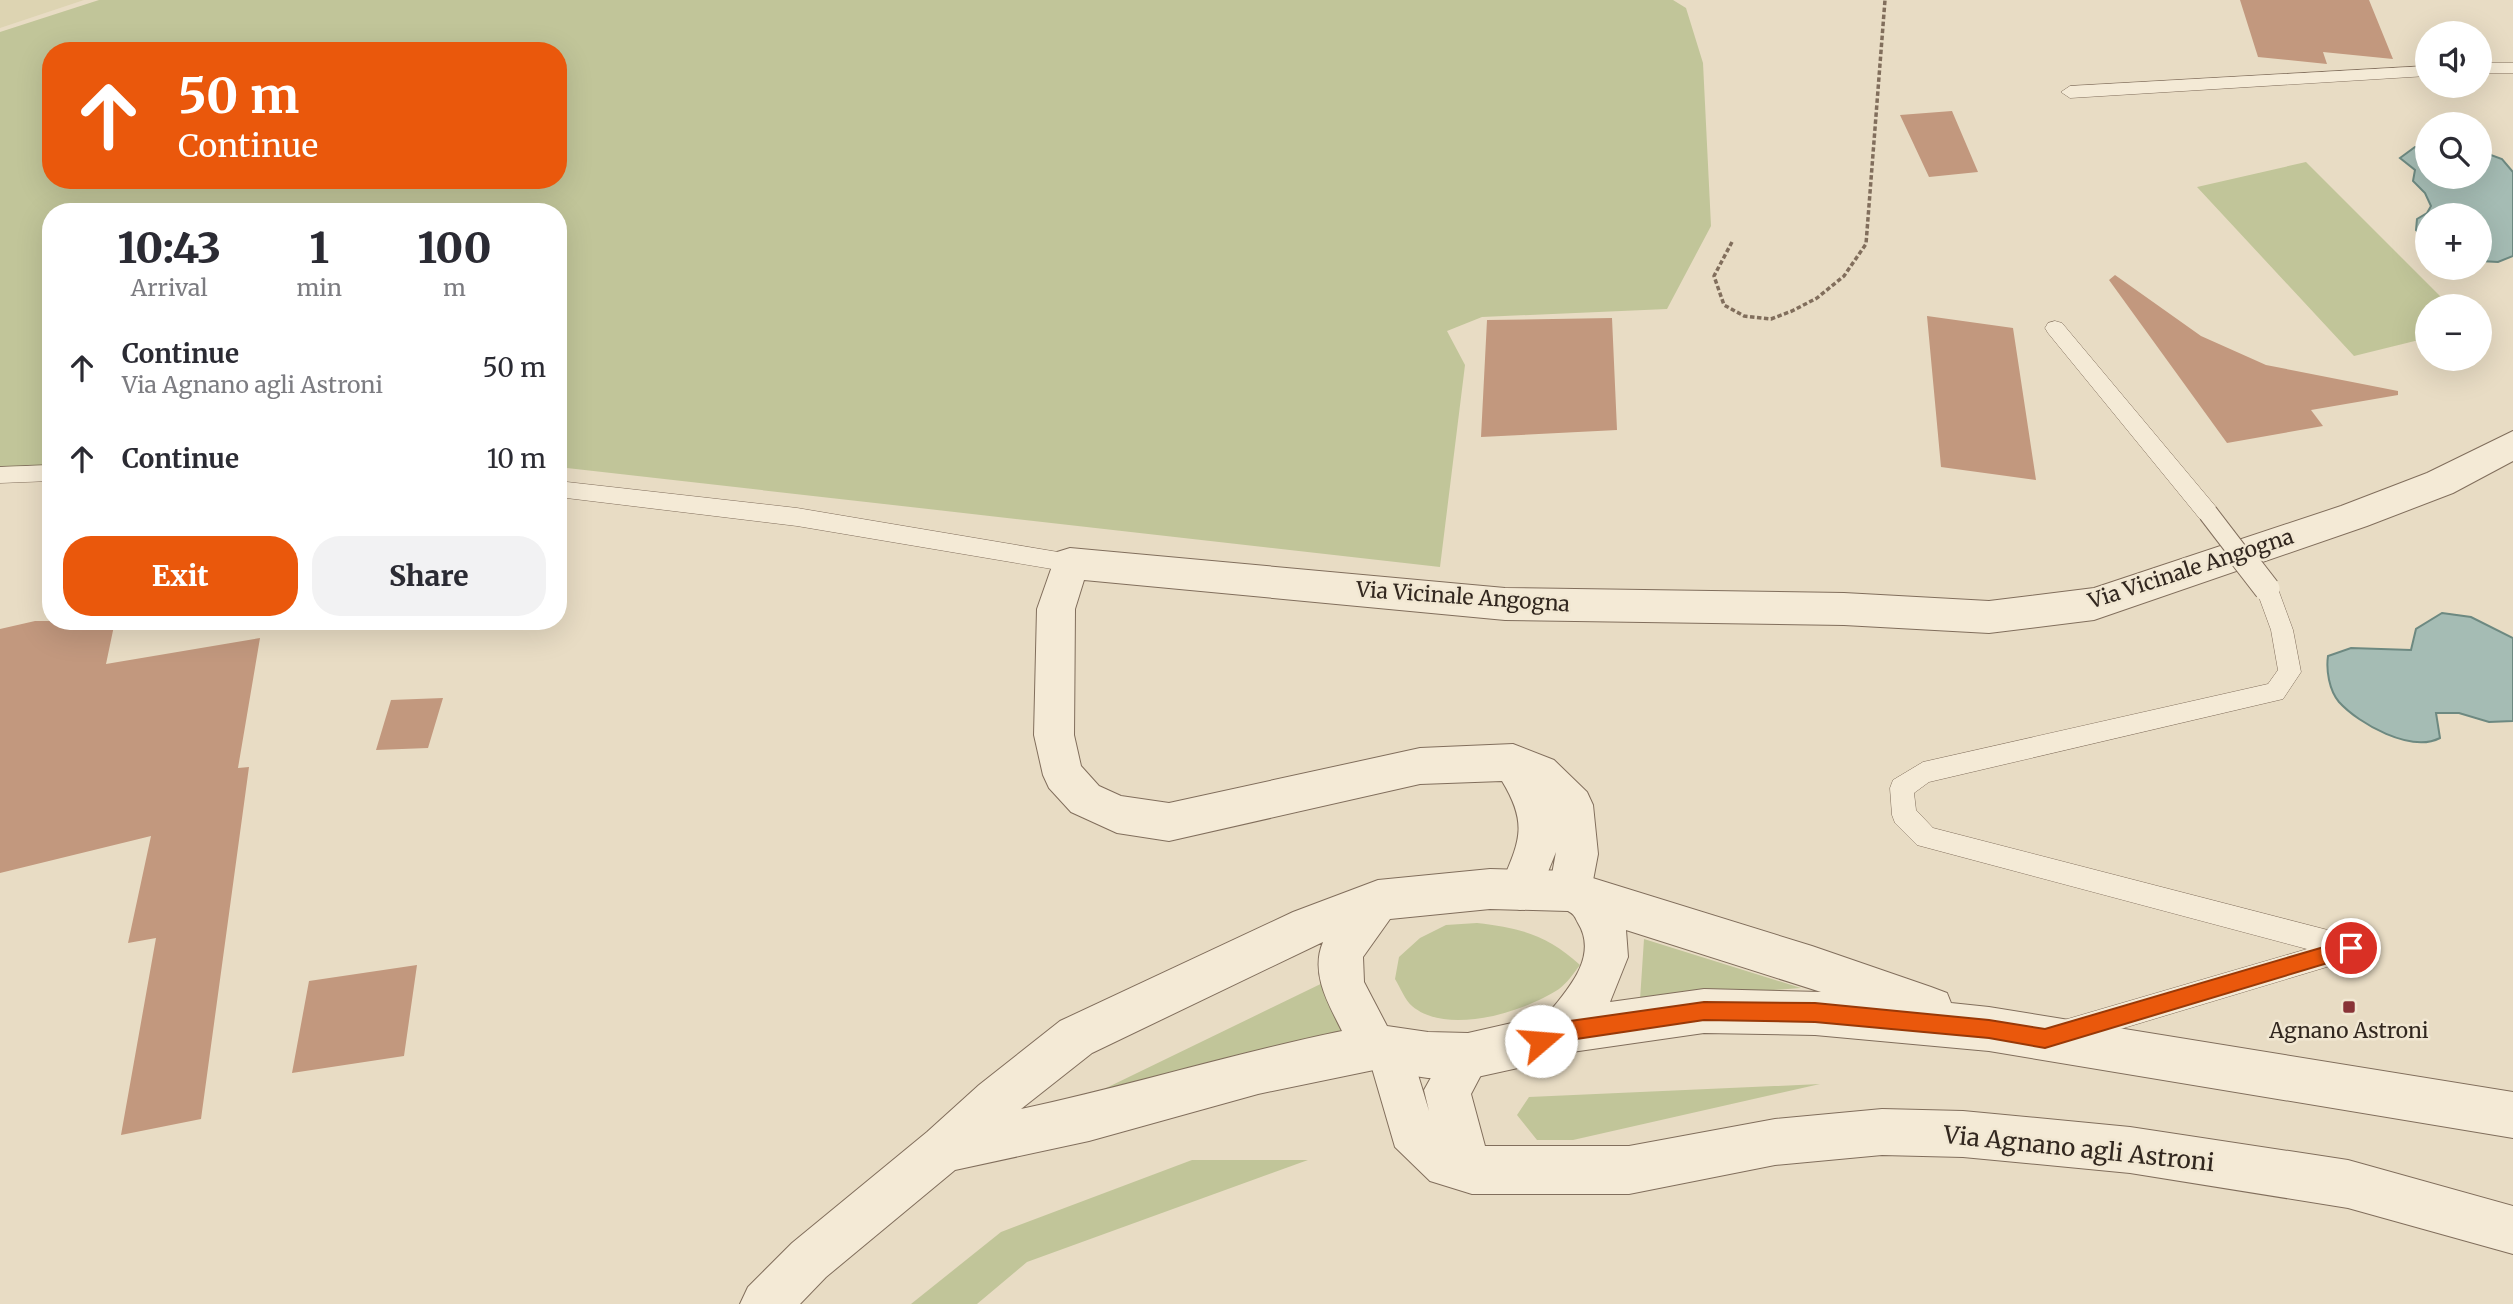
<!DOCTYPE html>
<meta charset="utf-8">
<style>
body{margin:0;font-family:Merriweather,serif;background:#f2f2f3;color:#2b2b33;height:100vh;display:flex;flex-direction:column;font-size:26px;white-space:nowrap}
*{box-sizing:border-box;margin:0}
p{font-size:23px;color:#7c7c81}
.icon{flex:none;width:38px;height:38px;fill:none;stroke:currentColor;stroke-width:2;stroke-linecap:round;stroke-linejoin:round}
.map{position:relative;flex:1;overflow:hidden}
.drawer{position:absolute;left:42px;top:203px;width:525px;height:427px;display:flex;flex-direction:column;background:#fff;border-radius:28px;box-shadow:0 7px 28px #0002}
.drawer>*{flex:none}
.guide{position:absolute;left:42px;top:42px;width:525px;height:147px;border-radius:28px;box-shadow:0 7px 28px #0002;background:#ea580c;color:#fff;overflow:hidden}
.tools{position:absolute;left:2415px;top:21px;display:grid;gap:14px}
.tools a{display:grid;place-items:center;width:77px;height:77px;border-radius:50%;background:#fff;box-shadow:0 7px 28px #0002;font-size:35px}
.pin{position:absolute;display:grid;place-items:center;width:60px;height:60px;color:#fff;margin:-30px;border:4px solid #fff;border-radius:50%;box-shadow:0 2px 7px #0007}
.me{position:absolute;width:77px;margin:-38px;rotate:72deg;stroke-linejoin:round;filter:drop-shadow(0 0 5px #0008)}
.turn{display:flex;align-items:center;gap:24px;height:147px;padding:0 21px;font-size:32px}
.turn .icon{width:91px;height:91px;stroke-width:2.5}
.turn b{display:block;font-size:49px;line-height:60px}
.eta{display:flex;justify-content:space-evenly;align-items:center;height:119px;text-align:center}
.eta b{font-size:42px;font-weight:800;line-height:49px}
.primary-button{display:flex;gap:14px;margin-top:auto;padding:14px 21px}
.primary-button a{flex:1;height:80px;border-radius:28px;background:#ea580c;color:#fff;font-size:28px;font-weight:800;line-height:80px;text-align:center}
.primary-button a+a{background:#f2f2f3;color:#2b2b33}
ul{padding:0;list-style:none}
li{display:flex;align-items:center;gap:21px;height:91px;padding:0 21px}
li div{flex:1}
li b{display:block;font-size:26px}
li em{font-style:normal}
.map>svg:first-child{display:block}
.farmland{fill:#ddd4b2}
.green{fill:#c1c599;fill-rule:evenodd}
.water{fill:#a5bcb4;stroke:#6d8981;stroke-width:2}
.building{fill:#c2987e}
.lines{fill:none;stroke-linecap:round;stroke-linejoin:round}
.service-casing{stroke:#816e5c;stroke-width:1}
.minor-casing{stroke:#816e5c;stroke-width:2}
.tertiary-casing{stroke:#816e5c;stroke-width:2}
.path{stroke:#816e5c;stroke-width:3.5;stroke-dasharray:4.5 2.5;stroke-linecap:butt}
.service{fill:#f4ead6;fill-rule:evenodd}
.minor{fill:#f4ead6;fill-rule:evenodd}
.tertiary{fill:#f4ead6;fill-rule:evenodd}
.service-bridge-far1-casing{stroke:#816e5c;stroke-width:21;stroke-linecap:butt}
.service-bridge-casing{stroke:#816e5c;stroke-width:27;stroke-linecap:butt}
.service-bridge-far1{stroke:#f4ead6;stroke-width:19}
.service-bridge{stroke:#f4ead6;stroke-width:25}
.route{fill:#ea580c;stroke:#983908;stroke-width:2}
.poi-dot{fill:#893337;stroke:#f1e7d2;stroke-width:2.5}
.labels{text-anchor:middle;stroke-width:5;stroke-linejoin:round;paint-order:stroke}
.street-label{font-size:21px;fill:#32271f;stroke:#f1e7d2}
.poi-label{font-size:21px;fill:#32271f;stroke:#f1e7d2}
.near-street-label{font-size:24px;fill:#32271f;stroke:#f1e7d2}
</style>
<div class="map">
<svg width="2513" height="1304" viewBox="0 0 2513 1304">
<rect width="100%" height="100%" fill="#e8dcc4"/>
<path class="farmland" d="M0 0H84L0 28Z"/>
<path class="green" d="M99 0H1673L1686 8 1703 63 1711 226 1667 309 1482 317 1447 331 1465 365 1440 567 558 467V212H51V467H0V32ZM51 51H558V180H51Z
M2306 162 2450 306H2427V338L2354 356 2197 187Z
M1477 923C1521 928 1547 935 1580 965 1574 973 1567 983 1559 989 1524 1012 1447 1036 1412 1006 1405 1000 1400 987 1395 979L1399 957 1420 938 1446 925Z
M1644 939 1801 988 1640 1000Z
M1333 978 1344 1035 1036 1122Z
M1820 1084 1573 1140H1537L1517 1115 1529 1097Z
M1192 1160H1308L1027 1262 977 1304H911L1001 1232Z"/>
<path class="water" d="M2415 147H2427V177H2480V151L2502 159 2513 172V256L2498 262 2480 261V215H2427V240L2416 230 2417 219 2427 213 2431 206 2425 193 2413 181 2415 170 2400 158Z
M2442 613 2471 617 2513 638V721L2489 722 2459 713H2436L2440 738C2411 753 2359 724 2339 702 2329 690 2326 670 2328 656L2351 648 2411 650 2416 629Z"/>
<path class="building" d="M2240 0H2369L2393 59 2323 52 2327 64 2258 57Z
M1952 111 1978 172 1929 177 1900 115Z
M2115 275 2201 336 2266 365 2398 391V395L2311 410 2323 426 2227 443 2109 280Z
M1927 316 2013 328 2036 480 1941 467Z
M1612 318 1617 430 1481 437 1487 320Z
M35 621H115L106 664 260 638 238 768 249 767 201 1119 121 1135 156 938 128 943 151 836 0 873V629Z
M443 698 428 748 376 750 391 700Z
M417 965 404 1056 292 1073 309 981Z"/>
<g class="lines">
<defs>
<path id="service" d="M2480 63H2513V73H2480Z
M2427 66V76L2070 98 2061 92 2070 86Z
M2055 321 2062 323 2216 507 2219 513 2216 519 2208 522 2200 519 2048 333 2045 328 2048 323Z
M51 465V481L0 483V467Z
M558 481 797 508 1070 554 1078 557 1081 563 1078 569 1070 572 797 526 558 497Z
M2267 580 2275 582 2278 589 2293 630 2301 672 2283 699 1929 782 1914 793 1916 810 1933 828 2351 936 2360 939 2364 948 2360 957 2064 1046 2055 1042 2051 1033 2055 1024 2064 1020 2307 949 1917 845 1895 823 1892 815 1890 788 1893 780 1923 762 2268 684 2278 670 2271 630 2256 589 2259 582Z"/>
<path id="minor" d="M2513 431V461L2453 493 2367 526 2094 620 1989 633 1844 625 1505 620 1084 580 1075 609 1074 735 1081 766 1099 786 1121 796 1169 803 1420 748 1513 744 1554 760 1587 792 1593 805 1598 854 1591 891 1585 905 1570 911 1555 905 1549 891 1556 852 1535 904 1520 910 1505 904 1499 890C1518 843 1530 827 1502 781L1420 784 1169 841 1117 833 1071 812 1049 788 1043 775 1034 735 1037 609 1057 552 1070 548 1505 588 1844 593 1989 601 2094 588 2341 506 2427 473Z
M1390 1028 1406 1035 1429 1111 1424 1090 1452 1040 1468 1033 1484 1040 1491 1056 1471 1094 1485 1146H1629L1775 1119 1882 1109 1963 1111 2130 1127 2348 1160 2513 1206V1254L2348 1208 2130 1173 1963 1157 1882 1155 1775 1165 1629 1194H1472L1430 1181 1395 1147 1367 1051 1374 1035Z"/>
<path id="tertiary" d="M1490 869 1570 871 1812 946 1931 987 1947 993 1951 1003 1989 1007 2513 1092V1138L1989 1051 1815 1035 1704 1033 1565 1053 1541 1063 1468 1079 1428 1078 1374 1070 1258 1094 1089 1141 955 1170 826 1277 800 1304H740L748 1287 792 1243 927 1132 979 1085 1060 1021 1293 912 1378 880ZM1490 909 1568 911C1574 914 1575 917 1578 923 1599 957 1567 990 1547 1015L1468 1033 1428 1032 1387 1026 1364 982 1363 957 1390 919ZM1626 930 1821 992 1704 989 1610 1002 1628 957ZM1323 942C1310 973 1328 1003 1342 1031 1234 1053 1129 1086 1021 1109L1092 1053Z"/>
</defs>
<use href="#service" class="service-casing"/>
<use href="#minor" class="minor-casing"/>
<use href="#tertiary" class="tertiary-casing"/>
<path class="path" d="M1732 242 1714 276 1724 305 1744 316 1771 319 1792 311 1817 298 1844 276 1866 244 1885 0"/>
<use href="#service" class="service"/>
<use href="#minor" class="minor"/>
<use href="#tertiary" class="tertiary"/>
<defs>
<path id="service-bridge-far1" d="M2208 513 2244 560"/>
<path id="service-bridge" d="M2243 558 2267 589"/>
</defs>
<use href="#service-bridge-far1" class="service-bridge-far1-casing"/>
<use href="#service-bridge" class="service-bridge-casing"/>
<use href="#service-bridge-far1" class="service-bridge-far1"/>
<use href="#service-bridge" class="service-bridge"/>
</g>
<path class="route" d="M2351 939 2358 942 2360 948 2358 954 2351 956 2045 1048 1989 1038 1815 1022 1704 1020 1563 1041 1541 1050 1534 1047 1531 1041 1534 1034 1563 1022 1704 1002 1815 1003 1989 1020 2045 1029Z"/>
<rect class="poi-dot" x="2342" y="1000" width="14" height="14" rx="3.5"/>
<g class="labels">
<g class="street-label">
<text transform="translate(2191 569) rotate(-18)" y="7">Via Vicinale Angogna</text>
<text transform="translate(1463 597) rotate(4)" y="7">Via Vicinale Angogna</text>
</g>
<g class="poi-label">
<text x="2349" y="1038">Agnano Astroni</text>
</g>
<g class="near-street-label">
<text transform="translate(2079 1149) rotate(6)" y="8">Via Agnano agli Astroni</text>
</g>
</g>
</svg>
<div class="tools">
<a><svg class="icon" aria-label="sound" viewBox="0 0 24 24"><path d="M4 9h4l5-4v14l-5-4H4zM17 9q2 3 0 6"/></svg></a>
<a><svg class="icon" aria-label="search" viewBox="0 0 24 24"><circle cx="10" cy="10" r="6"/><path d="M15 15l6 6"/></svg></a>
<a>+</a>
<a>−</a>
</div>
<div class="pin" style="left:2351px;top:948px;background:#d93025"><svg class="icon" aria-label="arrive" viewBox="0 0 24 24"><path d="M6 21V4h12l-3 4 3 4H6"/></svg></div>
<svg class="me" style="left:1541px;top:1041px" viewBox="-20 -20 40 40"><circle r="19" fill="#fff"/><path d="M0-13L10 11 0 6-10 11z" fill="#ea580c"/></svg>
<div class="guide">
<div class="turn"><svg class="icon" aria-label="ahead" viewBox="0 0 24 24"><path d="M12 20V5M6 11l6-6 6 6"/></svg><div><b>50 m</b>Continue</div></div>
</div>
<section class="drawer">
<div class="eta">
<div><b>10:43</b><p>Arrival</p></div>
<div><b>1</b><p>min</p></div>
<div><b>100</b><p>m</p></div>
</div>
<ul>
<li><svg class="icon" aria-label="ahead" viewBox="0 0 24 24"><path d="M12 20V5M6 11l6-6 6 6"/></svg><div><b>Continue</b><p>Via Agnano agli Astroni</p></div><em>50 m</em></li>
<li><svg class="icon" aria-label="ahead" viewBox="0 0 24 24"><path d="M12 20V5M6 11l6-6 6 6"/></svg><div><b>Continue</b></div><em>10 m</em></li>
</ul>
<div class="primary-button"><a>Exit</a><a>Share</a></div>
</section>
</div>
